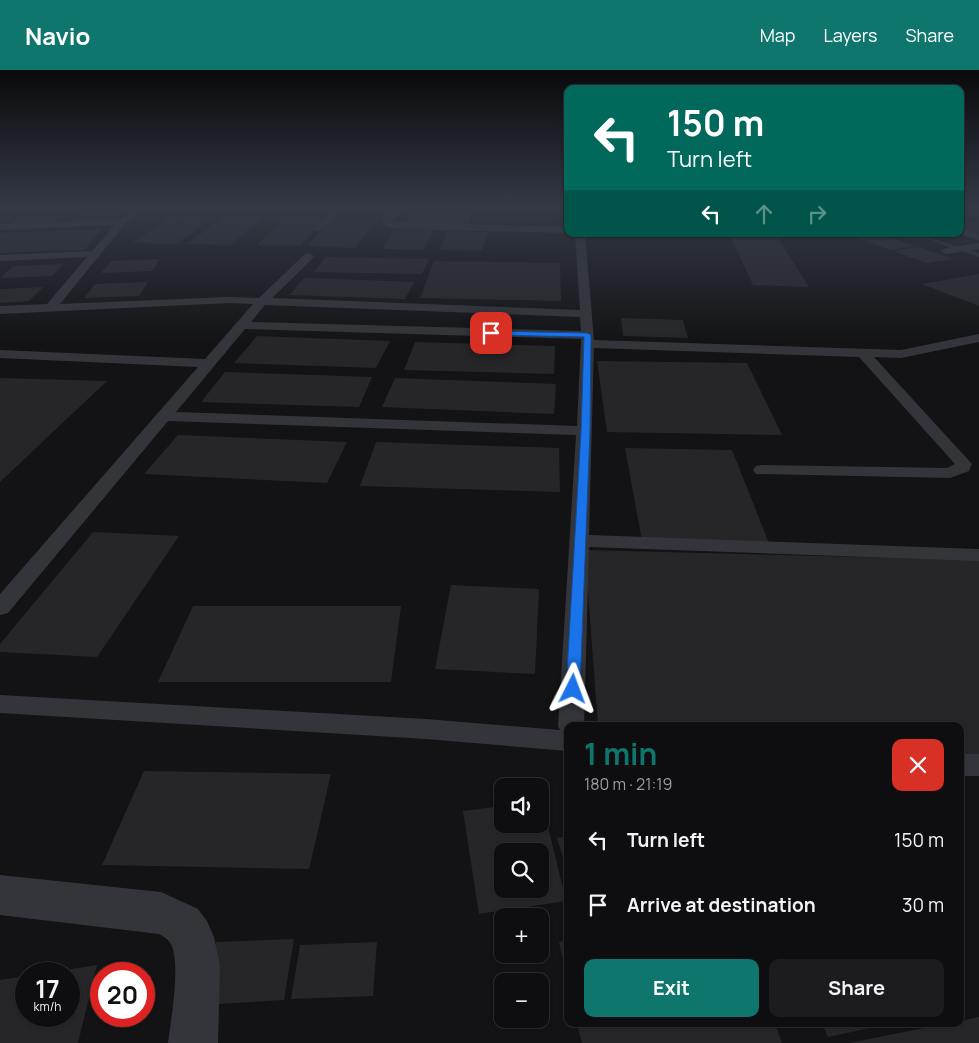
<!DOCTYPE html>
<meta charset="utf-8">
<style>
body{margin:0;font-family:Manrope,sans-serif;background:#1c1c1e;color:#f1f3f6;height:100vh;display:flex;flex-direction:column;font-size:19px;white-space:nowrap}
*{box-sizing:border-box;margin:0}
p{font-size:16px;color:#9b9c9f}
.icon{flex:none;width:28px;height:28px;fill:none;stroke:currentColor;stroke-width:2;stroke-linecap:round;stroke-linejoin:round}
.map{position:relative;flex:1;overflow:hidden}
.details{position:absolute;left:564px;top:652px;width:400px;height:305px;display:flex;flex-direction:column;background:#0e0e10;border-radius:10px;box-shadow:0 1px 4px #0004,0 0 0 1px #2e2e30}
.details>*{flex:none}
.top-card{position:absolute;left:564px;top:15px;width:400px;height:152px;border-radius:10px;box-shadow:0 1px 4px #0004,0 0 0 1px #2e2e30;background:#00695c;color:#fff;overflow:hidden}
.controls{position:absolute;left:494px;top:708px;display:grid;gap:10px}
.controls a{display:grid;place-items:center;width:55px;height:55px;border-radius:10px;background:#0e0e10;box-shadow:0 1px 4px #0004,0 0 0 1px #2e2e30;font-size:25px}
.speed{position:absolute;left:15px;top:892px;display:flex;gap:10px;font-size:25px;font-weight:700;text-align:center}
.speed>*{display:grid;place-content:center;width:65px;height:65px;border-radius:50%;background:#0e0e10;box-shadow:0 1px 4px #0004,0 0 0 1px #2e2e30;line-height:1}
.speed small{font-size:12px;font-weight:400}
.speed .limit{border:8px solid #d22;background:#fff;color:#111}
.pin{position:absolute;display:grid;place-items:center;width:42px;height:42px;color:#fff;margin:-21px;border-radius:10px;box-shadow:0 2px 8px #0006}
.me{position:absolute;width:55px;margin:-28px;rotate:3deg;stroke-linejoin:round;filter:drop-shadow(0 0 4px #0008)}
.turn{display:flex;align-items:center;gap:18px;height:105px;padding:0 20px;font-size:22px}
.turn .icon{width:65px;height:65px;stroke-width:2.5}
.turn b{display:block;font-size:35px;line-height:42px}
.lanes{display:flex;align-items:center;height:48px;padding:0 20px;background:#0003;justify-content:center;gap:25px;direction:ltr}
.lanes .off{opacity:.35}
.round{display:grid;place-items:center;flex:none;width:52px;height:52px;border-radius:10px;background:#1c1c1e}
.overview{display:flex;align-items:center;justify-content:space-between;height:85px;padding:0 20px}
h1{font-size:30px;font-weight:700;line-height:38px;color:#0f766e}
.button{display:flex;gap:10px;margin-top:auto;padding:10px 20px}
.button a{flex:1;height:58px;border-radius:10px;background:#0f766e;color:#fff;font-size:20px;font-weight:700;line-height:58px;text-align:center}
.button a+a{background:#1c1c1e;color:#f1f3f6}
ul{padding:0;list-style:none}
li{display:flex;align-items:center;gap:15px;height:65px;padding:0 20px}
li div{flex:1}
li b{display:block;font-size:19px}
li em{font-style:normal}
header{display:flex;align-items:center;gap:30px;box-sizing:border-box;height:70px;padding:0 25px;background:#0f766e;color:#fff}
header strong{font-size:24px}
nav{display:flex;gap:28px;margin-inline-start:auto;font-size:18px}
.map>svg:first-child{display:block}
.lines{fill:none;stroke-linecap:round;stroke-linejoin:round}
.stream{fill:#2a3239;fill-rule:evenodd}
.building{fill:#262629;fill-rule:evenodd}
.service{fill:#34353a;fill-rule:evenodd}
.minor{fill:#34353a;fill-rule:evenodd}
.route{fill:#1a73e8;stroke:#114b97}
</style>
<header>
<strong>Navio</strong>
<nav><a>Map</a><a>Layers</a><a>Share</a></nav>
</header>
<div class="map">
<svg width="979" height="973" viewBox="0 0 979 973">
<rect width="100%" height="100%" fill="#131315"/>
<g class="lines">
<path class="stream" d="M912 164H918L979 183V187Z"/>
</g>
<path class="building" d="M414 138H475L468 155 404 154Z
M121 142 116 149 69 151 76 144Z
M67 144 60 151 13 153 21 146Z
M0 146H12L4 153H0Z
M173 146 214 147 177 174 132 173Z
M223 147 263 148 230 175 187 174Z
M284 149 324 150 300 176 257 175Z
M331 150 376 151 355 178 307 176Z
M979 151V165L960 159V153Z
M102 159 85 180 0 183V163Z
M394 160H433L424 180 382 179Z
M447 161 488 162 482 181 439 180Z
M729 164H775L809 217 753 215Z
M863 164H881L915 176 890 180 851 165Z
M919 177 953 189 927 193 893 181Z
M325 187 429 189 422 204 314 202Z
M160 189 152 201 101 203 111 191Z
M434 191 560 193 561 231 420 228Z
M64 194 52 206 0 208 13 196Z
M979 204V236L922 214Z
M304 208 414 212 405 229 290 225Z
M148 212 139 226 84 228 95 214Z
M43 217 29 231 0 233V219Z
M621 248 683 250 688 268 623 266Z
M257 266 390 271 376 298 234 293Z
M415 272 555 276 554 304 404 300Z
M597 291 747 293 782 365 607 362Z
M225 302 372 307 359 337 201 332Z
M0 308 107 311 0 412Z
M395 308 556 314 554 344 382 337Z
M178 365 347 372 327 413 144 404Z
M376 372 559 378 560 422 360 416Z
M625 378 732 380 769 473 642 471Z
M93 462 179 466 97 587 0 582V574Z
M585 480 979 490V686H960V656H598Z
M451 515 539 519 535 604 435 599Z
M193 536H401L391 612H158Z
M144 701 331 704 309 799 102 795Z
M541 728 566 831 479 844 463 741 502 736V754H540ZM502 781H540V819H502Z
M568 766V800H567L557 768Z
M294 869 284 930 201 935 216 872Z
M568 870V907H567L559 872Z
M377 872 373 926 291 929 300 875Z
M97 895 78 973H0V910L26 906V946H69V904L47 903Z
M979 947V973H849L944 954H960V951Z
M577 954H775L782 973H582Z
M822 954H885V955L828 967Z"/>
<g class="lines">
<path class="service" d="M0 138H79L75 141 0 144Z
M137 138H147L125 154 60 234 229 227 259 228 305 184 309 183 314 186 313 188 272 228 580 240 575 164H585L594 270 901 280 979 264V272L901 288 874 287 972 394 969 401 950 408 756 404 753 400 756 396 762 395 947 398 955 394 859 287 594 278 589 465 979 479V491L589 477 584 656H568V681L426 669 0 643V625L426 649 560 660 558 656 576 365 168 351 8 543 0 545V524L198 297 0 288V280L205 289 253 234 229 233 0 244V236L47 234 87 187 0 191V185L92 181 115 155 0 160V154L120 149ZM265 235 580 247 581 261 251 252ZM245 259 581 269 577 356 176 342Z
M211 138H402L392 152 568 157V163L394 159 383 154V151L388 144 341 143 318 162 313 159 315 157 331 143 215 141Z
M979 140V146L960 148V142Z
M960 158 979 164V170L959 164Z
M905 164H931C924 169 909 171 902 166Z
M979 173V179L946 184 941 181 946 178Z
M960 684H979V706H960Z"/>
<path class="minor" d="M0 805 161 822 198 839 207 851 214 867 220 896 218 973H168C171 949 181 895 171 874 168 869 163 866 159 864L0 845Z"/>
</g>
<linearGradient id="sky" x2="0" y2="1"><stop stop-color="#0a0a0c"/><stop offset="0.5" stop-color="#333946"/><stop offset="1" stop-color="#333946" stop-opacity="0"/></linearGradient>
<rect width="979" height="274" fill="url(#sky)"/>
<path class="route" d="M489 261 587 263 591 265 590 361 580 619 578 623H568L566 619 581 361 584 267 491 265 488 263Z"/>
</svg>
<div class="controls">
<a><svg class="icon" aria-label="sound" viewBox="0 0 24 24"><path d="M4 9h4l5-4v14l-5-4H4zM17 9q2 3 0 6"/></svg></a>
<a><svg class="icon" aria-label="search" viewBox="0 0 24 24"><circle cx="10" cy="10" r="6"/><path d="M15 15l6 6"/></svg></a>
<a>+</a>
<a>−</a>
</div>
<div class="speed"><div>17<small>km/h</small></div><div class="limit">20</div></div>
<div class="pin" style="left:491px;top:263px;background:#d93025"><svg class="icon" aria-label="arrive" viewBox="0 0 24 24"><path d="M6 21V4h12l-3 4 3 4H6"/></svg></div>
<svg class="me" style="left:573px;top:619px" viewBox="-20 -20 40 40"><path d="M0-17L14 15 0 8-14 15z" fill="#1a73e8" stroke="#fff" stroke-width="4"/></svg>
<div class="top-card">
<div class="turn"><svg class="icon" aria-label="left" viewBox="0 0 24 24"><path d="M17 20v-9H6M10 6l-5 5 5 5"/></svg><div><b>150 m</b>Turn left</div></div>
<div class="lanes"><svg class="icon" aria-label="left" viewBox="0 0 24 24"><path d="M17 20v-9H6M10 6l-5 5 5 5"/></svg><svg class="icon off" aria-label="ahead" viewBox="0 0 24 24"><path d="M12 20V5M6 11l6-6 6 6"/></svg><svg class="icon off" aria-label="right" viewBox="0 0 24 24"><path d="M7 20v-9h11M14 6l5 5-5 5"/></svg></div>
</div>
<section class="details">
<div class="overview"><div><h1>1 min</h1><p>180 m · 21:19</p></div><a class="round" style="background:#d93025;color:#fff"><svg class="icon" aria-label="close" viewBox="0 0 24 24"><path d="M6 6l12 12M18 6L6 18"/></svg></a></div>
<ul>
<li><svg class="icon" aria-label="left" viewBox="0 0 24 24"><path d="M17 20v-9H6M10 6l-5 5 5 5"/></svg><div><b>Turn left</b></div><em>150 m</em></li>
<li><svg class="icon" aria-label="arrive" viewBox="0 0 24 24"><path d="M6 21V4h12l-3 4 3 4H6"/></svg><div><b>Arrive at destination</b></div><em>30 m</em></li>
</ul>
<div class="button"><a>Exit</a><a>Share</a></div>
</section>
</div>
